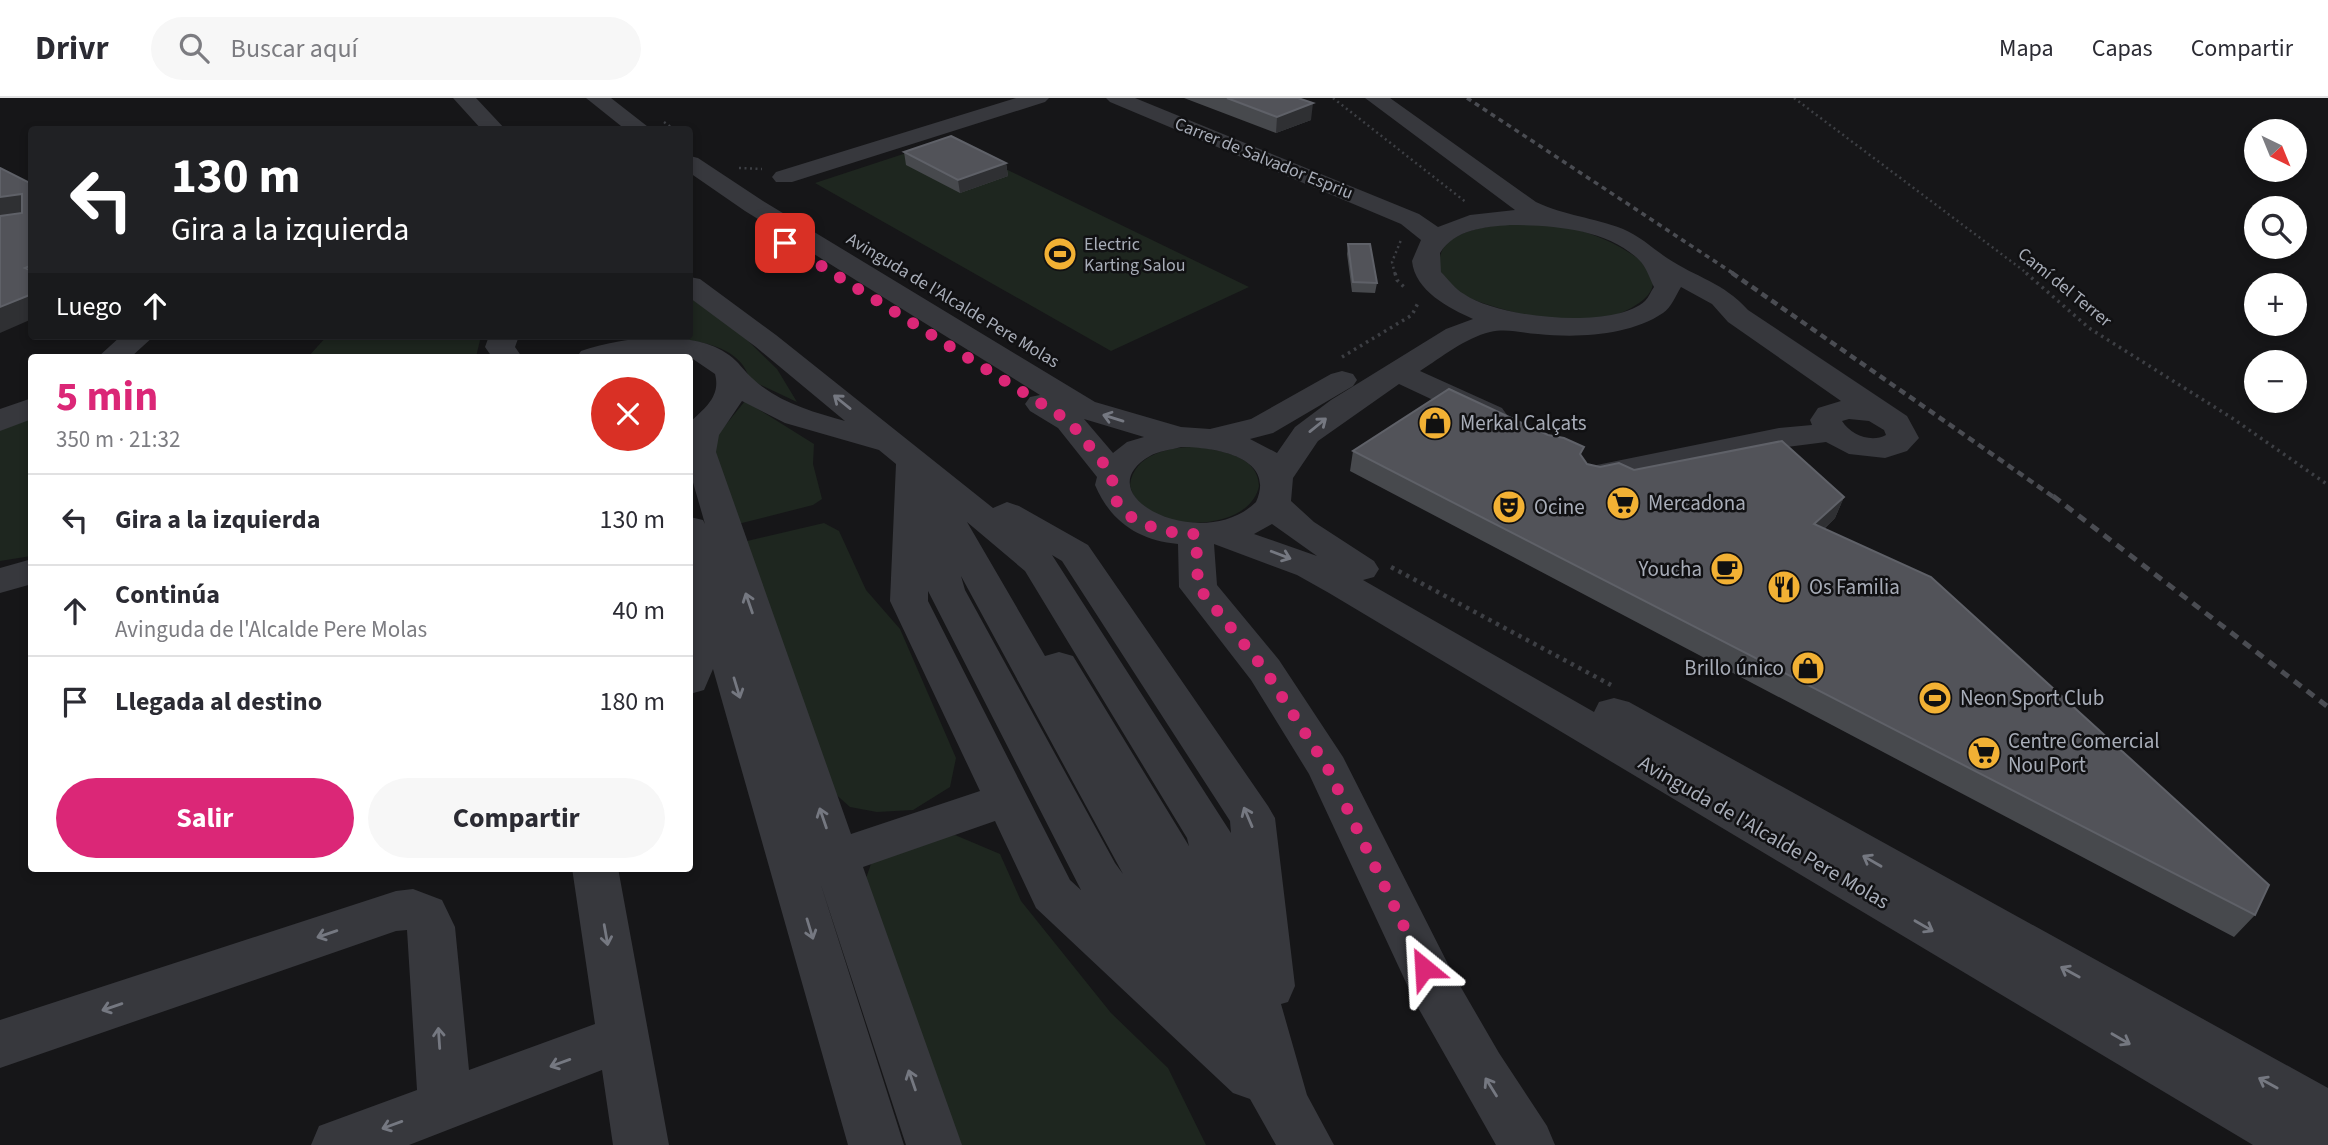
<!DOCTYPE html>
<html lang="es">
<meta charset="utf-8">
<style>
body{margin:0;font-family:"Source Sans 3",sans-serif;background:#f7f7f7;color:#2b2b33;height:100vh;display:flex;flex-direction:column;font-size:26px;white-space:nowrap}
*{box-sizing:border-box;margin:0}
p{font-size:23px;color:#7c7c81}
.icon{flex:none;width:38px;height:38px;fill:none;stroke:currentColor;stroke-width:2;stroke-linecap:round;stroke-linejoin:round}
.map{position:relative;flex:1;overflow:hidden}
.sheet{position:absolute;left:28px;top:256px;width:665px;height:518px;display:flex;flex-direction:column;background:#fff;border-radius:7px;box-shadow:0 4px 10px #0003}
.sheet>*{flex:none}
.banner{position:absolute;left:28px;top:28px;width:665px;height:214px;border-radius:7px;box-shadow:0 4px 10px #0003;background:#202124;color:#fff;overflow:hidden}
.needle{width:46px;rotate:137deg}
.buttons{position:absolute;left:2244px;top:21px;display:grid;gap:14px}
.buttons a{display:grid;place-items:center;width:63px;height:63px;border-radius:50%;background:#fff;box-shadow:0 4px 10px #0003;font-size:35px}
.pin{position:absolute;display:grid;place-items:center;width:60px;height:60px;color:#fff;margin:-30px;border-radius:14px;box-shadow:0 4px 10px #0006}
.me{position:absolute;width:77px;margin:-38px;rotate:333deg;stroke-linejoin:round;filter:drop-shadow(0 0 5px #0008)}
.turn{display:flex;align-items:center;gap:24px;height:147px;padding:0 28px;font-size:32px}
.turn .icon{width:91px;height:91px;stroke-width:2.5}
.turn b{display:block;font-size:49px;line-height:60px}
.then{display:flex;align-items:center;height:66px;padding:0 28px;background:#0003;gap:14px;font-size:26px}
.round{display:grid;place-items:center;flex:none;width:74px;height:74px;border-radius:37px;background:#f7f7f7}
.summary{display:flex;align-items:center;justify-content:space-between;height:119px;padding:0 28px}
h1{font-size:42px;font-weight:700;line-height:52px;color:#db2777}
.action{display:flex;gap:14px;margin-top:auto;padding:14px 28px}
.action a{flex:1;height:80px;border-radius:42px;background:#db2777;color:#fff;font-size:28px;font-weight:700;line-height:80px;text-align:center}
.action a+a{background:#f7f7f7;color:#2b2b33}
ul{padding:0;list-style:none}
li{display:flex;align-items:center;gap:21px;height:91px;padding:0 28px;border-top:2px solid #e1e1e2}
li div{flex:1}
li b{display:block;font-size:26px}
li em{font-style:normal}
header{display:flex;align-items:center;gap:42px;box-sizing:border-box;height:98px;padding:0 35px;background:#fff;border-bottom:2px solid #e1e1e2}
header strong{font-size:33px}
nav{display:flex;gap:38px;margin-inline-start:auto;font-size:24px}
.search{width:490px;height:63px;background:#f7f7f7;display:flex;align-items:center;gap:18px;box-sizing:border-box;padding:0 24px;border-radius:38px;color:#7c7c81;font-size:26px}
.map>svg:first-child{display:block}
.green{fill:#1e261f}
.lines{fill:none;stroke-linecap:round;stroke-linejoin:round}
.path-far2{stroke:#3d3f44;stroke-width:2.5;stroke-dasharray:2 3.5;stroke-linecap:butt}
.path-far1{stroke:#3d3f44;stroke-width:3.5;stroke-dasharray:2.5 4.5;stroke-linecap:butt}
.path{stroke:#3d3f44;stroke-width:4.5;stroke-dasharray:3.5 5;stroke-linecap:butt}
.minor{fill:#37383d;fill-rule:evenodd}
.rail-far2{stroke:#4a4c52;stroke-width:3.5;stroke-dasharray:5 4.5;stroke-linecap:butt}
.rail-far1{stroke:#4a4c52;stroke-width:4.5;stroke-dasharray:7 5;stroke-linecap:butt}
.rail{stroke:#4a4c52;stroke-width:5;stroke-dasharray:9 7;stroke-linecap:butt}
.wall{fill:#47494d}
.shaded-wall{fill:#2f3033}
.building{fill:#525359;stroke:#5f6168;stroke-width:2}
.oneway{stroke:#757881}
.route{stroke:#db2777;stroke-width:12;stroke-dasharray:0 21.6}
.labels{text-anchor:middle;stroke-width:5;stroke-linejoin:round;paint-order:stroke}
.far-street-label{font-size:18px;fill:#a8adb8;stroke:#111113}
.far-poi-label{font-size:18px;fill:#a8adb8;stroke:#111113;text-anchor:start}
.poi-label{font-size:21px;fill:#a8adb8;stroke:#111113;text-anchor:start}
.street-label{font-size:21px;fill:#a8adb8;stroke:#111113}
</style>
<header>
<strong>Drivr</strong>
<div class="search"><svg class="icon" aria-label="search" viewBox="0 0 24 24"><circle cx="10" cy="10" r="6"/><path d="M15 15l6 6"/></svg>Buscar aquí</div>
<nav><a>Mapa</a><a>Capas</a><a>Compartir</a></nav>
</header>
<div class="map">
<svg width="2328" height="1047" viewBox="0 0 2328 1047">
<rect width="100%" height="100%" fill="#161618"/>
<path class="green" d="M946 42 1249 189 1111 253 815 85Z
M1507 126C1526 127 1547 126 1566 129 1591 133 1689 170 1639 205 1598 235 1533 221 1489 207 1472 202 1443 190 1440 170 1434 135 1482 129 1507 126Z
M690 199 743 238 777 271 797 304 750 282C740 243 687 242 655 238H690Z
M327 238H481L476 259H308Z
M745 303 814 346 813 366 822 401 813 407 738 426 712 354 715 340Z
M31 317V458L0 463V330Z
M1201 349C1224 354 1258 358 1259 388 1249 438 1139 436 1130 387 1134 354 1174 348 1201 349Z
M824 425 839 433 866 492 900 531 956 660 950 689 913 712 877 714 850 709 832 693 743 444Z
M955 737 1000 756 1021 803 1111 915 1168 970 1206 1047H953L863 789 872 763 913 745Z"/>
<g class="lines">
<path class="path-far2" d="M1333 0 1467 105
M1794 0 2028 176
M664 24 675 32
M739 70 762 71
M1395 176 1392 164 1401 142"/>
<path class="path-far1" d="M1395 175 1397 182 1405 190
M2026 175 2089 230 2232 320 2328 387
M1342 259 1412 217 1418 205"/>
<path class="path" d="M1391 469 1611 587"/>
<path class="minor" d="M453 0H476L506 32H482Z
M586 0H611L652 32H626Z
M1016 0H1049L1045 4 792 84H776L772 79 776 74Z
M1106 0H1135L1419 116 1438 129 1470 117 1515 112 1365 0H1390L1536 104C1566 118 1592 119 1623 131 1640 138 1652 150 1667 160 1697 180 1723 184 1748 212L1907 318 1919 340 1907 353 1885 360 1849 356 1826 344 1779 350 1594 387 1582 384 1577 377 1582 370 1779 330 1812 327 1810 322 1818 310 1841 303 1728 224 1712 206 1681 189C1676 197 1671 210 1663 215 1629 238 1577 240 1538 236 1521 235 1507 230 1490 234 1465 240 1442 259 1420 273L1502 310 1507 317 1502 324 1491 326 1480 324 1399 286 1318 343 1293 380 1291 403 1314 424 1374 463 1379 471 1374 479 1363 482 1594 614 1599 604 1614 600 1629 604 2328 990V1047H2253L1329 495 1297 477 1214 446 1217 487 1279 562 1343 659 1452 874 1499 955 1547 1028 1555 1047H1496L1416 906 1309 676 1251 582 1179 489 1178 446C1138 442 1111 424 1095 387L1097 379 1058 330 1030 313 1025 306 1030 299 1040 297 745 113 690 75V58L698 60 763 103 1095 304 1181 329 1210 331 1251 321 1331 276 1342 273 1353 276 1357 282 1353 288 1273 335 1250 341 1277 355 1295 329 1331 302 1446 231 1473 221C1449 210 1415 193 1412 163L1421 142 1401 126 1110 4ZM1510 127C1553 127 1610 131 1641 164 1647 171 1650 181 1654 189 1651 193 1649 199 1645 203 1613 232 1498 220 1464 196 1455 191 1448 181 1441 174L1440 155C1455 131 1485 129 1510 127ZM1084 321 1144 339 1127 344 1113 355ZM1849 321 1869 323 1884 332 1886 337C1871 345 1851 337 1842 323ZM1181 349C1212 349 1277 358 1256 404 1202 457 1082 397 1150 358 1158 353 1171 352 1181 349ZM1272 426 1317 458 1254 436Z
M690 179 700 181 776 237 993 410 1007 404 1019 408 1088 447 1268 708 1275 720 1295 888 1288 904 1281 906 1307 997 1334 1047H1276L1250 1001 1233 995 1036 810 995 723 863 769 962 1047H906L820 784 904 1047H848L713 571 704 592 690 596V504L692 499 690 490V419L703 422 705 426 690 374V324C705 310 721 298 715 276L690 259H577L581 253C622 239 692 230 729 257 738 263 744 273 752 280 777 304 813 314 845 323L756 249 690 200ZM742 303 785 325 879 352 896 366 890 503 980 693 851 736 716 354 719 337ZM967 424 1025 473 1187 740 1189 748 1073 558 1059 554 1045 558ZM1052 457 1062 463 1230 723 1231 735ZM961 478 1123 776 1115 765 965 492ZM928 493 1081 792 1070 782 928 503Z
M121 238H154L131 259H98Z
M489 238H519L515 249 522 259H492L485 249Z
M32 300V321L0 333V311Z
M32 461V486L0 495V470Z
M572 770H618L669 1047H613L602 972 409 1047H311L319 1028 417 992 407 832 396 833 0 970V922L396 793 413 791 442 802 455 829 469 972 595 926Z"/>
<path class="rail-far2" d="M1467 0 1734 176"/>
<path class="rail-far1" d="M1732 175 2055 400"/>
<path class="rail" d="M2053 398 2328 609"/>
</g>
<path class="wall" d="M1184 0H1298L1311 22 1276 35Z
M904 54 1006 65 1008 78 960 95 906 67Z
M1348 146 1377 185 1375 195 1352 194 1347 156Z
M1353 353 1582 359 1587 366 1600 369 1844 399 1835 420 1824 431 2255 817 2234 839 1350 373Z"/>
<path class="shaded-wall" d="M1313 5 1311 22 1276 35 1277 19Z
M1006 65 1008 78 960 95 958 82Z
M22 96 32 114 0 119V99Z
M32 196V221L0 235V209Z
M1844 399 1835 420 1805 448 1814 426Z"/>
<path class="building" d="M1227 0H1298L1313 5 1277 19Z
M951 38 1006 65 958 82 904 54Z
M0 70 32 86V167L25 170 32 173V196L0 209V118L22 115V96L0 99Z
M1348 146H1370L1377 185 1353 184Z
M1449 291 1548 337 1564 340 1584 349 1580 356 1587 366 1600 369 1619 365 1634 372 1782 343 1844 399 1814 426 1931 479 2269 787 2255 817 1353 353Z"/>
<defs><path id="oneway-shaft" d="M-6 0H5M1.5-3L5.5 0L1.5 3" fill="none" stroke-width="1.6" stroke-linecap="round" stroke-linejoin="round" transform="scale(1.75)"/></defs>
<g class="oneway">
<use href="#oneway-shaft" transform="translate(842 304) rotate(-141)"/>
<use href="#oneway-shaft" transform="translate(1113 320) rotate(-163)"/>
<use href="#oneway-shaft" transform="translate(1318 327) rotate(-39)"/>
<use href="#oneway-shaft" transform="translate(1281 457) rotate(21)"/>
<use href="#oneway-shaft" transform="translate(749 505) rotate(-109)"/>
<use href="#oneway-shaft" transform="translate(737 590) rotate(73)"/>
<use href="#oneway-shaft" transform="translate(1248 719) rotate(-113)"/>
<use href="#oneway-shaft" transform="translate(823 720) rotate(-109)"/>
<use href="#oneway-shaft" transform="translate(1872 763) rotate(-150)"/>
<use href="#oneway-shaft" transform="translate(1924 828) rotate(30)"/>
<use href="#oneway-shaft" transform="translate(810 831) rotate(73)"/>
<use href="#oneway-shaft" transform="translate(327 836) rotate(161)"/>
<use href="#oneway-shaft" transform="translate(606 837) rotate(80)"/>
<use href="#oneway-shaft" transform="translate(2070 874) rotate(-151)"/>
<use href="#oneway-shaft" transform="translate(112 909) rotate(161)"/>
<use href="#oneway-shaft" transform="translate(439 940) rotate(-94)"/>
<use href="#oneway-shaft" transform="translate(2121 941) rotate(30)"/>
<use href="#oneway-shaft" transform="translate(560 965) rotate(160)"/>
<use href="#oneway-shaft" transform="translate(912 982) rotate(-109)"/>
<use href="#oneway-shaft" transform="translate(2268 985) rotate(-151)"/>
<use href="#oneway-shaft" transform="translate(1491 989) rotate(-122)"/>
<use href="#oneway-shaft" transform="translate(392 1027) rotate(160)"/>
</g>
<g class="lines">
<path class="route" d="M785 145 1069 323 1113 377C1105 422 1162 436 1196 436L1198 489 1265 572 1328 671 1424 870"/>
</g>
<defs>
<symbol id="stadium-disc" viewBox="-11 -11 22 22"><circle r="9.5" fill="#f2b134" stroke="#111113"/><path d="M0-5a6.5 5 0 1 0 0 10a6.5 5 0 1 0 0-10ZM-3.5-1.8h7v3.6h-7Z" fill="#111"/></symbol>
<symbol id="shop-disc" viewBox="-11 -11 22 22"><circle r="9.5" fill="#f2b134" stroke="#111113"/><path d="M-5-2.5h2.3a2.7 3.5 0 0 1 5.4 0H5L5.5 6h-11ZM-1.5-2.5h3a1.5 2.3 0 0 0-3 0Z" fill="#111"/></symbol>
<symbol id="supermarket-disc" viewBox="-11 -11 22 22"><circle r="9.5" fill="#f2b134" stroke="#111113"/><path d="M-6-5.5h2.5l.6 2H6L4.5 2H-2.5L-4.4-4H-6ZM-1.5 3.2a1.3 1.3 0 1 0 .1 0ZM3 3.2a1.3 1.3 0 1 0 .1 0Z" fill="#111"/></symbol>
<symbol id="theatre-disc" viewBox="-11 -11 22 22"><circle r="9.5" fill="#f2b134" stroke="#111113"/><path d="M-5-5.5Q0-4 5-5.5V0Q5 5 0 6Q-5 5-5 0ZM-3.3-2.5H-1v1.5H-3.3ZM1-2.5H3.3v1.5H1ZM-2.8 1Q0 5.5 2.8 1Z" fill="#111"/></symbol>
<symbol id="cafe-disc" viewBox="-11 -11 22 22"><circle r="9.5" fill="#f2b134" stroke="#111113"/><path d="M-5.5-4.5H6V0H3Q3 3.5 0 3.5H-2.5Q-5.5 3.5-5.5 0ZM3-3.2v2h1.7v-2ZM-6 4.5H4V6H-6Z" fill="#111"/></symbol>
<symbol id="restaurant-disc" viewBox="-11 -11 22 22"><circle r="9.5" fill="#f2b134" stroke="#111113"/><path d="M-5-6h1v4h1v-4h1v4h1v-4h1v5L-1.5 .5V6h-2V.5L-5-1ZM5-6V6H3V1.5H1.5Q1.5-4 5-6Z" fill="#111"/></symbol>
</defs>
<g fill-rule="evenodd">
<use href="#stadium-disc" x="1041" y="137" width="38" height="38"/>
<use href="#shop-disc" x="1416" y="306" width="38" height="38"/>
<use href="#supermarket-disc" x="1604" y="386" width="38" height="38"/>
<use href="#theatre-disc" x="1490" y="390" width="38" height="38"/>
<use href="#cafe-disc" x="1708" y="452" width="38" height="38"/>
<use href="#restaurant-disc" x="1765" y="470" width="38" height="38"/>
<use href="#shop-disc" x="1789" y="551" width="38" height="38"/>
<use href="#stadium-disc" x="1916" y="581" width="38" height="38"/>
<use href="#supermarket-disc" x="1965" y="636" width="38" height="38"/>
</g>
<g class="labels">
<g class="far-street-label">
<text transform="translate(1264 60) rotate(22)" y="6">Carrer de Salvador Espriu</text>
<text transform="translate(2065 189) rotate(39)" y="6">Camí del Terrer</text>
<text transform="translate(953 202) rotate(31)" y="6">Avinguda de l'Alcalde Pere Molas</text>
</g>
<g class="far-poi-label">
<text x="1084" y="152">Electric<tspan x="1084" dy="21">Karting Salou</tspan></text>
</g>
<g class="poi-label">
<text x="1460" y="332">Merkal Calçats</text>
<text x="1648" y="412">Mercadona</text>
<text x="1534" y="416">Ocine</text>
<text x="1702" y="478" text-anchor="end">Youcha</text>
<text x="1809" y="496">Os Familia</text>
<text x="1784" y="577" text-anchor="end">Brillo único</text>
<text x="1960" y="607">Neon Sport Club</text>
<text x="2008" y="650">Centre Comercial<tspan x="2008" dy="24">Nou Port</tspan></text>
</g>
<g class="street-label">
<text transform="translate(1764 734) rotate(30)" y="7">Avinguda de l'Alcalde Pere Molas</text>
</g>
</g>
</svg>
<div class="buttons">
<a><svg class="needle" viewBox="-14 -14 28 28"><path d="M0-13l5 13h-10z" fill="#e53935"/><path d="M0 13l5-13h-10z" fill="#7c7c81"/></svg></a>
<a><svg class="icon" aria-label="search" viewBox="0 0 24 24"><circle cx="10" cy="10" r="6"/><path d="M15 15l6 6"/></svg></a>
<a>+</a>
<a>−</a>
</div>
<div class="pin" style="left:785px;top:145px;background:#d93025"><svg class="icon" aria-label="arrive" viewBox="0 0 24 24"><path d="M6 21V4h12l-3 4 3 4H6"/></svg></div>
<svg class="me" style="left:1424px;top:870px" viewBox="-20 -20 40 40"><path d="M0-17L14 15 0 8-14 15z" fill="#db2777" stroke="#fff" stroke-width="4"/></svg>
<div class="banner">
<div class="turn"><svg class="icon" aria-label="left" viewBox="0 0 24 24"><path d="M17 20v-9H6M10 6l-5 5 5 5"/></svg><div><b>130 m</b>Gira a la izquierda</div></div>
<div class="then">Luego<svg class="icon" aria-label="ahead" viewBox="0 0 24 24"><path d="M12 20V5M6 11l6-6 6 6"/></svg></div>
</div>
<section class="sheet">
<div class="summary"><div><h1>5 min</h1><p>350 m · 21:32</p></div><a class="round" style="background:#d93025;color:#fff"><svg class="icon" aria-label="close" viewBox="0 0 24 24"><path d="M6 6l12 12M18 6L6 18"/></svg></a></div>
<ul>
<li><svg class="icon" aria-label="left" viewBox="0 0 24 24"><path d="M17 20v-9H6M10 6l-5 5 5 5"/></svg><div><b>Gira a la izquierda</b></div><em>130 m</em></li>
<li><svg class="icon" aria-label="ahead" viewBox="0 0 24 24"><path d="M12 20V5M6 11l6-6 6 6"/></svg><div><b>Continúa</b><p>Avinguda de l'Alcalde Pere Molas</p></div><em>40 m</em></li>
<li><svg class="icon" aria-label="arrive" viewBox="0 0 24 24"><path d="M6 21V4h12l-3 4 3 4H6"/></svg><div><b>Llegada al destino</b></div><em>180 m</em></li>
</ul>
<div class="action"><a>Salir</a><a>Compartir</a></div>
</section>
</div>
